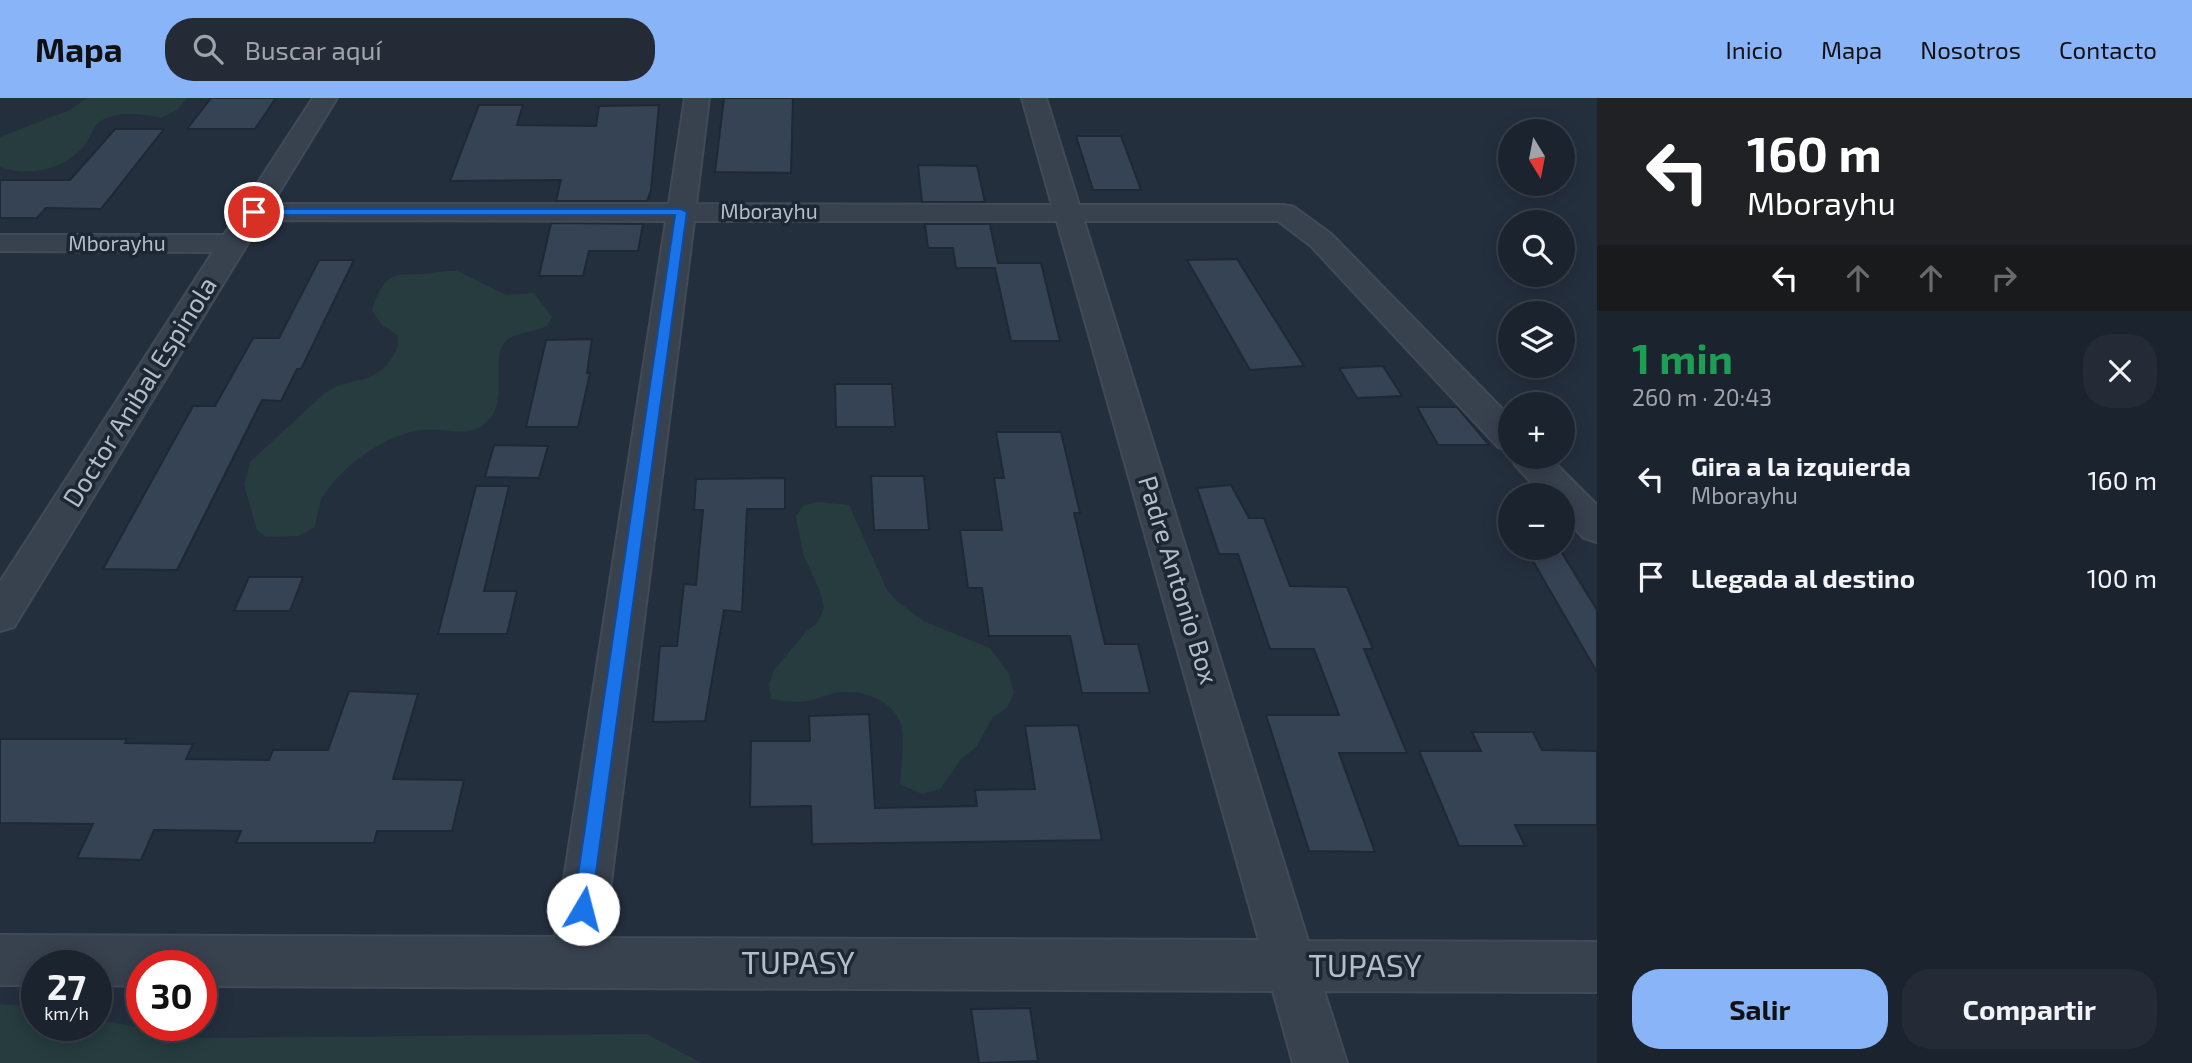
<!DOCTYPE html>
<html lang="es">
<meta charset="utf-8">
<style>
body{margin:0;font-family:"Exo 2",sans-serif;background:#242b36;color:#f1f3f6;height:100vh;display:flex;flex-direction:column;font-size:26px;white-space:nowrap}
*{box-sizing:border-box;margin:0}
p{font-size:23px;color:#a0a4aa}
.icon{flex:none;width:38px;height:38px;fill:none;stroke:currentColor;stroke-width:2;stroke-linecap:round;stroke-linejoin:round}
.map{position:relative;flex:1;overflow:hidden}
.drawer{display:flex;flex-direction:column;background:#1b232e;width:595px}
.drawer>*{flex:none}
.hud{background:#202124;color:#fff;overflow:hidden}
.needle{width:46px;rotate:170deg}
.fabs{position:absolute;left:1498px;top:21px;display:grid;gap:14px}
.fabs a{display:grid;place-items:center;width:77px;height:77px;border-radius:50%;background:#1b232e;box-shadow:0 4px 18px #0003,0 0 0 2px #39404a;font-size:35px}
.speed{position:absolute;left:21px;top:852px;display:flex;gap:14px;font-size:35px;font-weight:700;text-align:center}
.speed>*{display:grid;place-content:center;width:91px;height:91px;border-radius:50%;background:#1b232e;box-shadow:0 4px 18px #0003,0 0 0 2px #39404a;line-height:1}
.speed small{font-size:18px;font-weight:400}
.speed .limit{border:10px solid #d22;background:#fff;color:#111}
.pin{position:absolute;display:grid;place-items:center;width:60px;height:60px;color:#fff;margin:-30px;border:4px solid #fff;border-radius:50%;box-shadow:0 2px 7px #0007}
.me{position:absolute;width:77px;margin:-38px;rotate:8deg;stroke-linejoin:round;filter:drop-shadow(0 0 5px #0008)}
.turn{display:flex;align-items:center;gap:24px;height:147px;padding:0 35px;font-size:32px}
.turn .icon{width:91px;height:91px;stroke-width:2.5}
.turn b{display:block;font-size:49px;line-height:60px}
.lanes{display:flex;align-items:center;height:66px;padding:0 35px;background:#0003;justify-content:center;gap:35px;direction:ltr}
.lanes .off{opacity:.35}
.round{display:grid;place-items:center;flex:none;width:74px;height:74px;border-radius:28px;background:#242b36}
.overview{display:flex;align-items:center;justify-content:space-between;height:119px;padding:0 35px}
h1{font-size:42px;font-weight:700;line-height:52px;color:#1e9e55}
.cta{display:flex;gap:14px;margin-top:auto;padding:14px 35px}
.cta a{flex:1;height:80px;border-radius:28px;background:#8ab4f8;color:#111;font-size:28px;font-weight:700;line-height:80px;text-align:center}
.cta a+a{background:#242b36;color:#f1f3f6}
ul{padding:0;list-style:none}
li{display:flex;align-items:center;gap:21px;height:98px;padding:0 35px}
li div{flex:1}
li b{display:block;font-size:26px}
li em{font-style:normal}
header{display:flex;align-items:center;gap:42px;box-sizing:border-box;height:98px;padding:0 35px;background:#8ab4f8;color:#111}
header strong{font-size:33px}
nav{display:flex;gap:38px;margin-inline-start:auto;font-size:24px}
.search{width:490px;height:63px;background:#242b36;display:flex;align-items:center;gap:18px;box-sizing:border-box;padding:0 24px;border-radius:28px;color:#a0a4aa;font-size:26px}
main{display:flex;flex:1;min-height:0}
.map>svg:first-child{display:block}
.green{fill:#263c3f}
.building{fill:#364354;stroke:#1f2835;stroke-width:2}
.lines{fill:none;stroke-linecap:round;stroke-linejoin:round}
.minor-casing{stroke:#414a57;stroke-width:4}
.minor{fill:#38414e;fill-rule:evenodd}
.route{fill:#1a73e8;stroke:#114b97;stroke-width:2}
.labels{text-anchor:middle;stroke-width:7;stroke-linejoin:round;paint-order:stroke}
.far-street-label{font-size:21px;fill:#b4bcc9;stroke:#1d2633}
.street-label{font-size:26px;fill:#b4bcc9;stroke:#1d2633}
.near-street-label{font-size:32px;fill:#b4bcc9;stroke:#1d2633}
</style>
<header>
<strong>Mapa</strong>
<div class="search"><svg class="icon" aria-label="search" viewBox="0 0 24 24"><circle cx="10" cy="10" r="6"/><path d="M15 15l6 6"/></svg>Buscar aquí</div>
<nav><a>Inicio</a><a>Mapa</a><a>Nosotros</a><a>Contacto</a></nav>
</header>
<main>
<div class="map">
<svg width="1597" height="965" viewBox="0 0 1597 965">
<rect width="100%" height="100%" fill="#242f3e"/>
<path class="green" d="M87 0H187L178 11 161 20C143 16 114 12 98 25 92 31 89 42 84 48 63 72 30 79 0 69V39L70 12Z
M444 173H457L506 197 534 195 552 219 547 228C536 233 516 235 507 242 487 258 514 311 480 329 462 339 441 329 422 332 387 336 346 365 326 394 318 404 317 418 315 429L298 438 266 439 257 432 244 387 250 364 326 294C354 277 374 289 393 258 398 251 399 245 397 237L381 226 372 212C389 161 402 183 444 173Z
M818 404 849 407 887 492 897 503 923 523 990 550 1009 576 1014 595 1007 610 993 619 976 649 961 661 940 691 922 696 900 686C901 669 904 650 902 632 899 606 869 593 845 594 832 594 821 600 808 603 796 605 783 603 771 601L769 586 774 572 806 534 818 524 824 510 821 496 803 456 796 418 804 407Z
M0 906 37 909V928H96V921L190 940 646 936 702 965H0Z"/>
<path class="building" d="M211 0H276L255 31H187Z
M724 0H793L791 75 715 74Z
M479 7H523L517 27 596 28 599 8 659 7 651 92 647 103H556L561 82 450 83Z
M115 31H164L101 111 46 110 37 120H0V82H70Z
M1076 38H1121L1141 92H1093Z
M918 67 977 68 985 104H922Z
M551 125 643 126 638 153H589L583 178H539Z
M925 126H990L998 165H1041L1060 243H1011L995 170H956L953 150H928Z
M1237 161 1304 268 1250 272 1187 162Z
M319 162H354L301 271H297L281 303 262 302 177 472 103 471 193 308H215L253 240H279Z
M592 241 587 275H590L578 329H526L546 242Z
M1383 268 1402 298 1357 300 1339 270Z
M835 286H892L895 329H836Z
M1417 309H1457L1489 347H1438Z
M996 334H1061L1080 415H1074L1105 546H1138L1150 595H1082L1070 538H989L982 490H968L960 432H1002L994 380H1004Z
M494 347 548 348 539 380 485 379Z
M871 378H924L929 432H874Z
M785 380V411H747L742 514 724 512 705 623 653 624 660 548H677L684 486 696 487 703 412H694L696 381Z
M1231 387 1249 420H1264L1290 488 1347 489 1373 551H1364L1407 655H1339L1375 754 1309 753 1266 617H1339L1314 551H1270L1238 456H1219L1197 390Z
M476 388H509L484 493H517L507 536H438Z
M1543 450H1559L1597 512V574L1530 458Z
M249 479H303L290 513H234Z
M349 593 418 596 393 681 464 682 452 733H377L374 745H236L241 733 154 732 141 762 77 760 93 726 0 725V641H127L125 645 193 646 186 661 269 662 273 652H328Z
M869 616 875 710 977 708 975 692 1035 691 1025 628 1078 627 1102 742 812 746 811 708 750 709 751 643H810L809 618Z
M1472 634H1533L1542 652 1597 653V727H1515L1525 748H1459L1419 653H1481Z
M1030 910 1038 963 979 965 971 911Z"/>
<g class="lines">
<defs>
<path id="minor" d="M313 0H337L272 106H669L685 0H709L696 106 1052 107 1022 0H1046L1079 107H1284L1294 109 1331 136 1510 319V352L1498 349 1311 148 1278 123H1084L1308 843 1597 844V894L1324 893 1347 965H1293L1273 893 201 888V868H142V888L96 887V868H37V887H0V837L555 839 666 123 262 122 14 529 0 533V484L213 154 0 153V137H224ZM694 123H1057L1259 842 604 840Z
M1511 359H1549L1597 407V444L1584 440 1563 418V397H1543L1516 368Z"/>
</defs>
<use href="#minor" class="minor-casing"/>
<use href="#minor" class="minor"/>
</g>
<path class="route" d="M250 111H681L687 114 590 818 583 821 576 818 573 811 675 117H254L248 114Z"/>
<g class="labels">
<g class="far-street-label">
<text x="769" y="121">Mborayhu</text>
<text x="117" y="153">Mborayhu</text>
</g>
<g class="street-label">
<text transform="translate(140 294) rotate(-58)" y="9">Doctor Anibal Espinola</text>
<text transform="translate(1178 482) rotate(73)" y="9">Padre Antonio Box</text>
</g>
<g class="near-street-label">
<text x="798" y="876">TUPASY</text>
<text x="1365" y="879">TUPASY</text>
</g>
</g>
</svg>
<div class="fabs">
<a><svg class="needle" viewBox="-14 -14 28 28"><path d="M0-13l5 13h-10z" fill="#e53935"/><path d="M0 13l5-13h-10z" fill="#a0a4aa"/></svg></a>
<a><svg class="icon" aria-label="search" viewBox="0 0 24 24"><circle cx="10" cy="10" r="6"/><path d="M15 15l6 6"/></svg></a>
<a><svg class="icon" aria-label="layers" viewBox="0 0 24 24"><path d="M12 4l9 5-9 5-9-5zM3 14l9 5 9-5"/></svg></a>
<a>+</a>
<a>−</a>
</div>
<div class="speed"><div>27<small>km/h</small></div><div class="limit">30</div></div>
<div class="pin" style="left:254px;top:114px;background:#d93025"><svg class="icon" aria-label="arrive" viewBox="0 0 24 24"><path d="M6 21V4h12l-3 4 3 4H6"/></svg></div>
<svg class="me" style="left:583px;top:811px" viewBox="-20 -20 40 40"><circle r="19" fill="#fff"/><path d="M0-13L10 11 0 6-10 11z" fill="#1a73e8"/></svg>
</div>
<section class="drawer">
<div class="hud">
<div class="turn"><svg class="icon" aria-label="left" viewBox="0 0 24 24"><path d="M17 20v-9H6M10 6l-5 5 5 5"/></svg><div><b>160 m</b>Mborayhu</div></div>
<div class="lanes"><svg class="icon" aria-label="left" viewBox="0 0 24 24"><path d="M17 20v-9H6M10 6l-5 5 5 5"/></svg><svg class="icon off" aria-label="ahead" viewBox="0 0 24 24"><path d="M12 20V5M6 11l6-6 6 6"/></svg><svg class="icon off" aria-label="ahead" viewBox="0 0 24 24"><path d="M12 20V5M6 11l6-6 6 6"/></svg><svg class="icon off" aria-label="right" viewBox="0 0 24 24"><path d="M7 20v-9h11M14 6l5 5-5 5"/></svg></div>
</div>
<div class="overview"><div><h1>1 min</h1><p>260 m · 20:43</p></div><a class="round"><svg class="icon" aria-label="close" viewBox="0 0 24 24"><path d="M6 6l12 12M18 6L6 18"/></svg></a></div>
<ul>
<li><svg class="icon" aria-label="left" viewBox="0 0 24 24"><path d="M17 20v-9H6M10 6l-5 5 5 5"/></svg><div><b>Gira a la izquierda</b><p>Mborayhu</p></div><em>160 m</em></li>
<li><svg class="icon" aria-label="arrive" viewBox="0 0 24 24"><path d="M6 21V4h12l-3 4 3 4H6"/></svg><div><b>Llegada al destino</b></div><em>100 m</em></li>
</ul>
<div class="cta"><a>Salir</a><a>Compartir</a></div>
</section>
</main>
